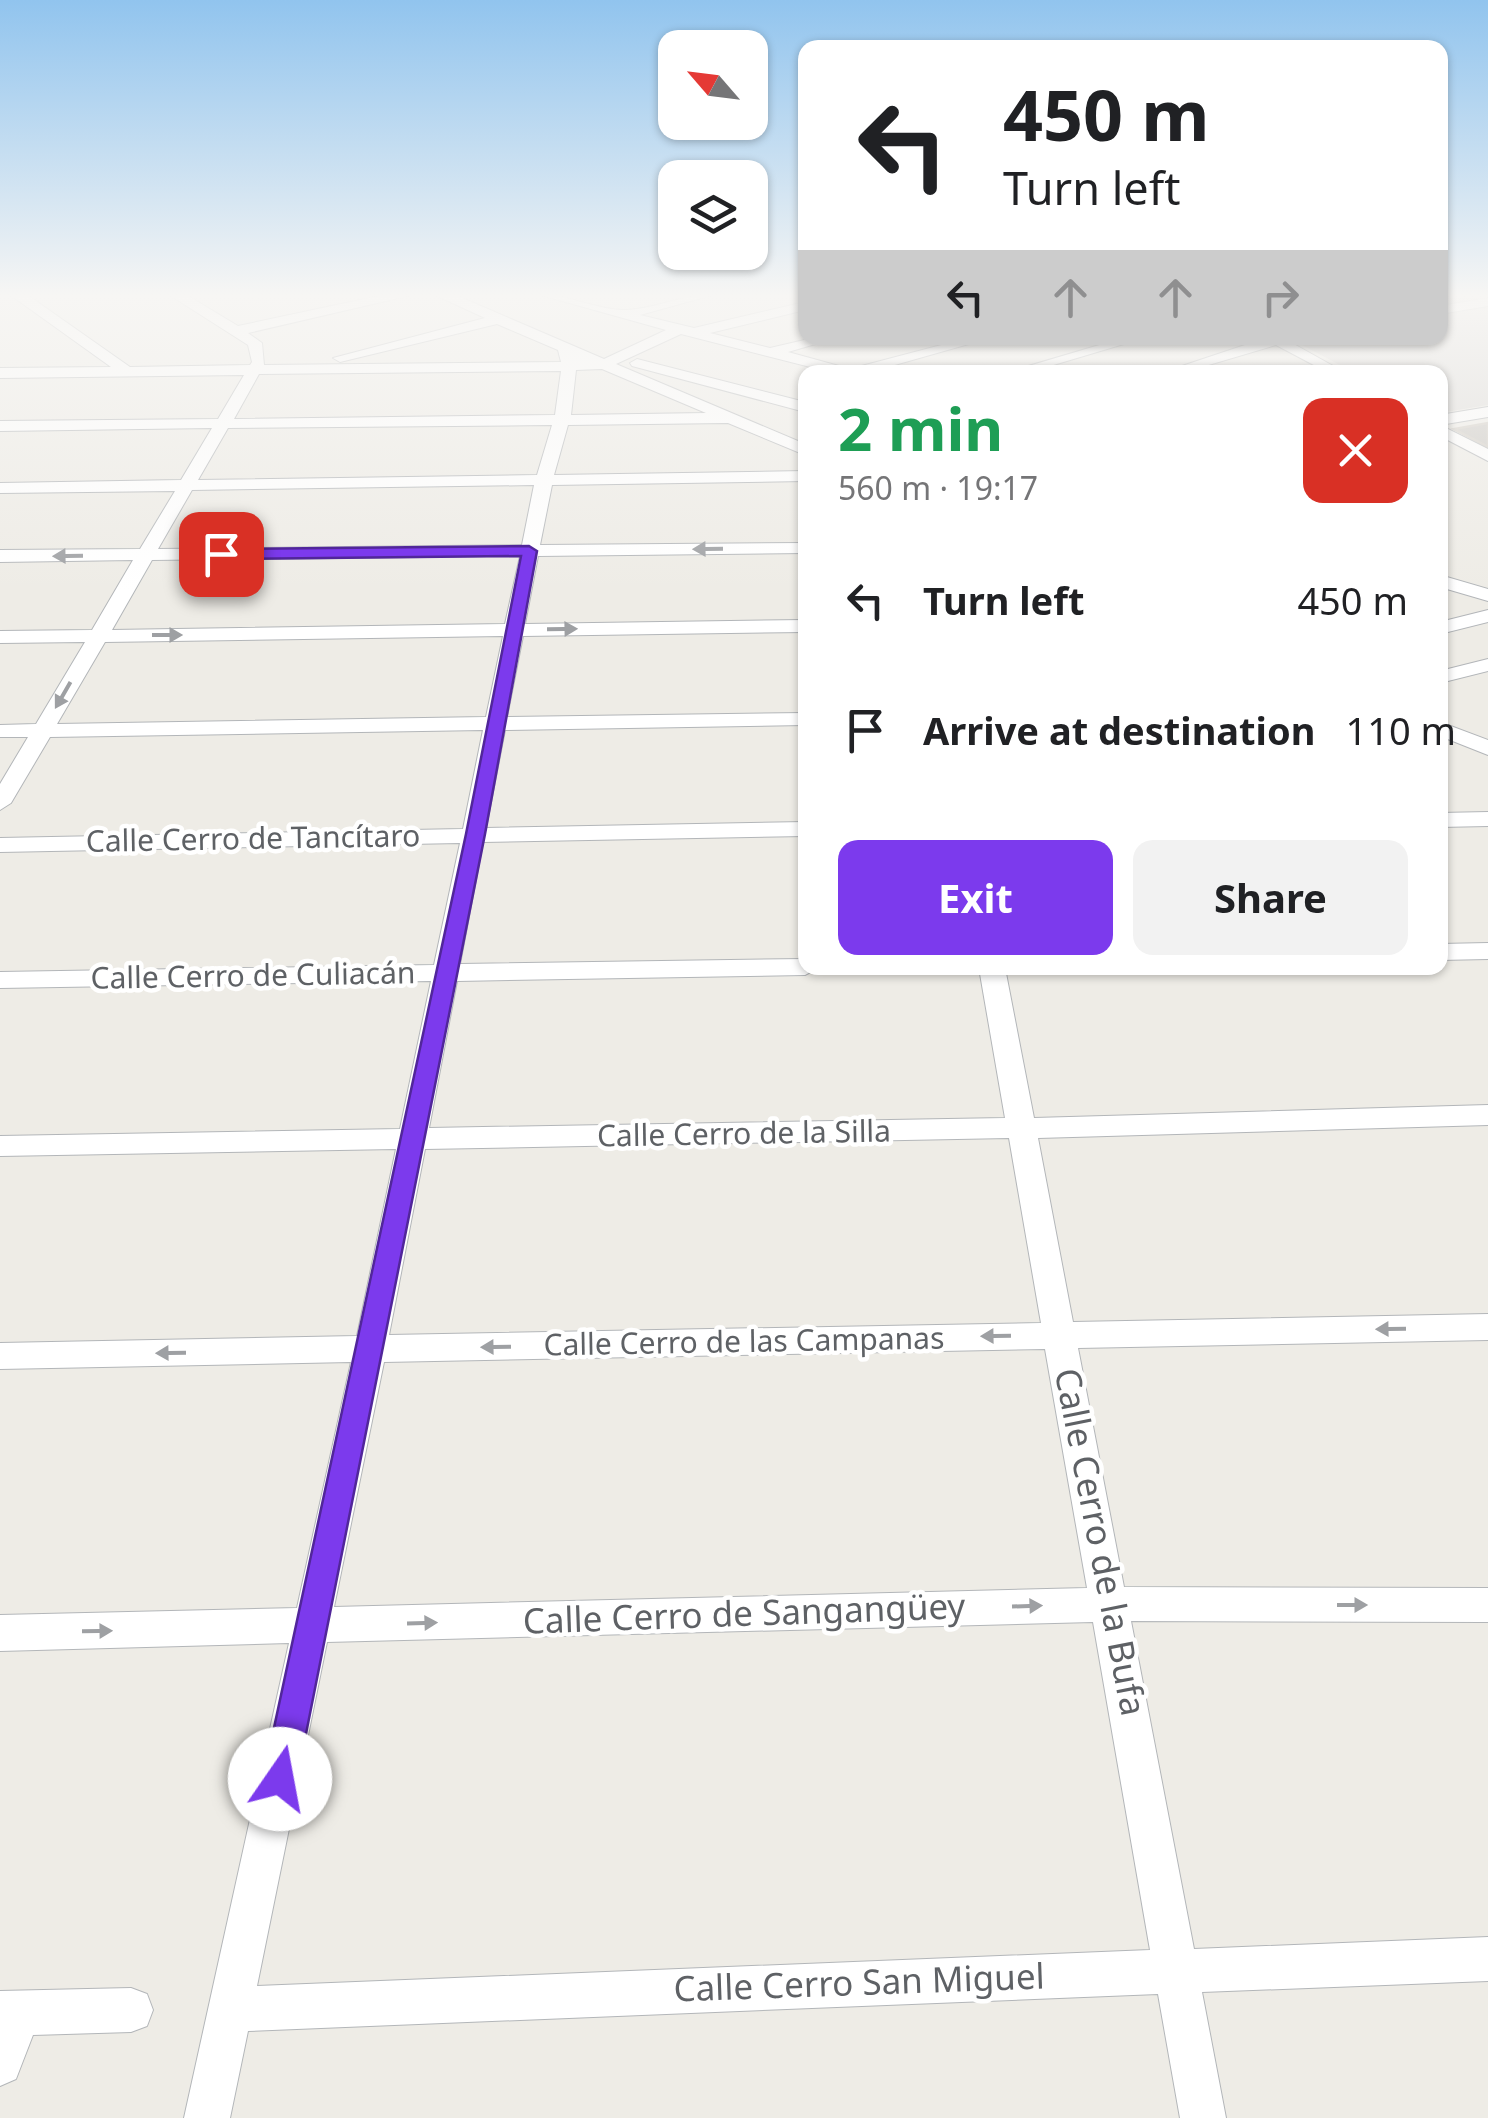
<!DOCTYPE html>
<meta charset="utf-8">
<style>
body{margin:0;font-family:"Noto Sans",sans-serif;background:#f2f2f2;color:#202124;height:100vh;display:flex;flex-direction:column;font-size:38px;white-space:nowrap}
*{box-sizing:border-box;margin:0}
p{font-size:32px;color:#757577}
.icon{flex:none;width:55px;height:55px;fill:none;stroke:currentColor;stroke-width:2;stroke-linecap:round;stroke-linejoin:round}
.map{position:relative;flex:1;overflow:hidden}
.panel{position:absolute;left:798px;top:365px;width:650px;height:610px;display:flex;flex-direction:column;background:#fff;border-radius:20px;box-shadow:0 2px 8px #0004}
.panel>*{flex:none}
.guide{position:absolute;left:798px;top:40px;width:650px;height:305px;border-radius:20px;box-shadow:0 2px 8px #0004;background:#fff;color:#202124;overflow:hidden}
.needle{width:65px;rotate:298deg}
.buttons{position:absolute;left:658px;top:30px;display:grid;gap:20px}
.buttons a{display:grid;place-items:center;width:110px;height:110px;border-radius:20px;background:#fff;box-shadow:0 2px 8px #0004;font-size:50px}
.pin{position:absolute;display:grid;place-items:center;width:85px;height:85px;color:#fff;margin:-42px;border-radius:20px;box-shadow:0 5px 15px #0006}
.me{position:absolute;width:110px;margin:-55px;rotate:12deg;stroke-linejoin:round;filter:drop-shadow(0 0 8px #0008)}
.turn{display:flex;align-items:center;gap:35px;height:210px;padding:0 40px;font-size:45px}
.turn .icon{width:130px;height:130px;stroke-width:2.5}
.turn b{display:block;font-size:70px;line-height:85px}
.lanes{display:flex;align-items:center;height:95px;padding:0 40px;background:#0003;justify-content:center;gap:50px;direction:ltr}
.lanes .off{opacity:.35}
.round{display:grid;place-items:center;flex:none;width:105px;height:105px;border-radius:20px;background:#f2f2f2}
.headline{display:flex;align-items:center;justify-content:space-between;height:170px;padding:0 40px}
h1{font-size:60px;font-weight:700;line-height:75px;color:#1e9e55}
.cta{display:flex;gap:20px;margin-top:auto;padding:20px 40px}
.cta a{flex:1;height:115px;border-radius:20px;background:#7c3aed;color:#fff;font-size:40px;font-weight:700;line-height:115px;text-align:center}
.cta a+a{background:#f2f2f2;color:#202124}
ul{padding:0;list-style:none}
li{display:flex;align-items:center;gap:30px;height:130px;padding:0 40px}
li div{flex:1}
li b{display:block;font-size:38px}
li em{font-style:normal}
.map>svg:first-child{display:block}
.industrial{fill:#dddbd8}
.building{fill:#cac7c2;stroke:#d2cdc5;stroke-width:2.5}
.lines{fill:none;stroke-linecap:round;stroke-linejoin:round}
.minor-casing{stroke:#b3b6b9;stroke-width:2}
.minor{fill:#fff;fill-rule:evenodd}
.oneway{fill:#9ea0a3}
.route{fill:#7c3aed;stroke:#51269a;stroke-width:2.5}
.labels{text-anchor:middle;stroke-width:9;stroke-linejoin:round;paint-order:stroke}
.street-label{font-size:30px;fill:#5e6165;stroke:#fff}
.near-street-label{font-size:35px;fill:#5e6165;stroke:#fff}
</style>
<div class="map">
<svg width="1488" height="2118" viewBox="0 0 1488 2118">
<rect width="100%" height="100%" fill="#eeece6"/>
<path class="industrial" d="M1440 294H1488V405L1440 413V372H1353L1289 338H1440Z"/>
<path class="building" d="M1488 423V447L1454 429Z"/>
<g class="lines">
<defs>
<path id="minor" d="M9 294H26L130 367 250 365 252 362 248 345 168 294H185L238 326 388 294H416L248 333 262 343 264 365 561 362 558 350 497 324 340 362 333 358 485 318 433 294H453L604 359 666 330 537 294C567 294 594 309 623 310 649 311 683 294 716 294L640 315 694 328 805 302V310L710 333 770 348 813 338H836L788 352 850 369 968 338H990L870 372H830L681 334 616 364 805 444V455L728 423 568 425 554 475 805 471V481L552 485 540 545 805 543V553L538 556 525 624 805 620V632L523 636 507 717 805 713V725L505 730 486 828 805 822V836L483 842 460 964 805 959V968H818L805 975 457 981 429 1128 1005 1118 979 968H1005L1034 1118 1488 1105V1125L1038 1138 1073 1322 1488 1314V1340L1078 1348 1124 1587 1488 1588V1622L1131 1621 1194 1949 1488 1937V1981L1202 1992 1226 2118H1180L1158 1994 248 2031 230 2118H184L289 1643 0 1651V1615L297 1608 351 1362 0 1369V1343L357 1336 396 1149 0 1156V1136L400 1129 431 981 0 988V972L434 965 460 843 0 852V838L463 829 483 730 50 737 11 803 0 810V784L28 737H0V725L36 724 85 642 0 643V631L92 630 133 560 0 562V550L140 549 175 491 0 493V483L181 480 212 428 0 431V421L218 419 244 375 0 378V368L111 367ZM602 369 706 413 571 415 576 370ZM561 371 555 415 234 419 259 374ZM552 425 537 475 198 480 228 428ZM534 485 522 545 158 549 192 490ZM520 556 505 624 112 630 152 560ZM503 636 486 717 57 724 105 642ZM1009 1138 1041 1323 389 1335 425 1149ZM1045 1349 1087 1588 334 1607 384 1362ZM1093 1622 1150 1950 257 1986 327 1642Z
M1488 298V306L1440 314V306Z
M1123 338H1144L1030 372H1008Z
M1266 338H1283L1344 372H1327L1276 345 1185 372H1164Z
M637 359 805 402V412L632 366 630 363Z
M1488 407V417L1440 425V415Z
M1440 425 1488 449V461L1440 436Z
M1440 575 1488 589V601L1440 587Z
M1488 610V622L1440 634V622Z
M1488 659V671L1440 683V671Z
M1440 722 1488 740V755L1440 736Z
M1488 812V826L1440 827V813Z
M1488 943V959L1440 960V944Z
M131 1988 147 1994 153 2010 147 2026 131 2032 33 2035 16 2079 0 2086V1991Z"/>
</defs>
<use href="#minor" class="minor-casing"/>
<use href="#minor" class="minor"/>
</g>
<defs><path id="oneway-solid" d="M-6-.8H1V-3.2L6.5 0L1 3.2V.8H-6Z" transform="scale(2.5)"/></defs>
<g class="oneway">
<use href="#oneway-solid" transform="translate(708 549) rotate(179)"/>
<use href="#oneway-solid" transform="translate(68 556) rotate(179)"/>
<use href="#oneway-solid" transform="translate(562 629) rotate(-1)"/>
<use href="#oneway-solid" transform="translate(167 635)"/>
<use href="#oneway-solid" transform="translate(63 695) rotate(120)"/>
<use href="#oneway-solid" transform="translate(1391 1329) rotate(179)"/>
<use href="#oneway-solid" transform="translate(996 1336) rotate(179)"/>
<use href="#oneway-solid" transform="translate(496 1347) rotate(179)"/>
<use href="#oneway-solid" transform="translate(171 1353) rotate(179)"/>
<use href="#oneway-solid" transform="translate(1352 1605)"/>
<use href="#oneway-solid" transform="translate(1027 1606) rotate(-2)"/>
<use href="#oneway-solid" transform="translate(422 1623) rotate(-2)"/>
<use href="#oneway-solid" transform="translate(97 1631) rotate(-1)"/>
</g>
<linearGradient id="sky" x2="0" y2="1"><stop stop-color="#91c4ee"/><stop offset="0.5" stop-color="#f7f6f4"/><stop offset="1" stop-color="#f7f6f4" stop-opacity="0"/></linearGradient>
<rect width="1488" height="591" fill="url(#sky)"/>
<path class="route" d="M529 546 537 551 485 834 297 1779 292 1791 280 1796 268 1791 263 1779 466 834 521 556 221 559 214 554 221 549Z"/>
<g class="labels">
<g class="street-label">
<text transform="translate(253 839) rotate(-1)" y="10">Calle Cerro de Tancítaro</text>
<text transform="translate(253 976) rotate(-1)" y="10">Calle Cerro de Culiacán</text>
<text transform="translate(744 1134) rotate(-1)" y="10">Calle Cerro de la Silla</text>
<text transform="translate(744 1342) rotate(-1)" y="10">Calle Cerro de las Campanas</text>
</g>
<g class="near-street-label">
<text transform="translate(1100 1542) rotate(79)" y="12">Calle Cerro de la Bufa</text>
<text transform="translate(744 1614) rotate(-2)" y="12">Calle Cerro de Sangangüey</text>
<text transform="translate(859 1983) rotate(-2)" y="12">Calle Cerro San Miguel</text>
</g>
</g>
</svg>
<div class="buttons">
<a><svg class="needle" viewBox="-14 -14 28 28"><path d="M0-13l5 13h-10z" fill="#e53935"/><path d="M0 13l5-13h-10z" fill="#757577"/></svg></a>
<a><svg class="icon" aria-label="layers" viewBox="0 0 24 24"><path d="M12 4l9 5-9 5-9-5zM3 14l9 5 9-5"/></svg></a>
</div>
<div class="pin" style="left:221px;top:554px;background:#d93025"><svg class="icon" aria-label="arrive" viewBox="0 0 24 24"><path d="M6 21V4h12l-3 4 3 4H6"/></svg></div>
<svg class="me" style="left:280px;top:1779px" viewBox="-20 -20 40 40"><circle r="19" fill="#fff"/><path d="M0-13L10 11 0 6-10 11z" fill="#7c3aed"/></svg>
<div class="guide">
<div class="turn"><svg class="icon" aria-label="left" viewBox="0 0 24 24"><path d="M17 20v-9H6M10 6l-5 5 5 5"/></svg><div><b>450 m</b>Turn left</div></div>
<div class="lanes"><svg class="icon" aria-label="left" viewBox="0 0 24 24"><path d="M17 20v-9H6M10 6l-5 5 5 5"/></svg><svg class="icon off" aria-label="ahead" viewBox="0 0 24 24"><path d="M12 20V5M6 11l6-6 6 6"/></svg><svg class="icon off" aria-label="ahead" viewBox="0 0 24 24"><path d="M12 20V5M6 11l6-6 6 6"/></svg><svg class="icon off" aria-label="right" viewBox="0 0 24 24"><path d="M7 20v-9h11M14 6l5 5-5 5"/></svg></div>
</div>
<section class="panel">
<div class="headline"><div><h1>2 min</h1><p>560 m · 19:17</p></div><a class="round" style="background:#d93025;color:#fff"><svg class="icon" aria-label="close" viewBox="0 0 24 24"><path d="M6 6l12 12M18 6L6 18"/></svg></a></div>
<ul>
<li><svg class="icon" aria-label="left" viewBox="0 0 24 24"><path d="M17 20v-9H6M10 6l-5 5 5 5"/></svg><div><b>Turn left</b></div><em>450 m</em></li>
<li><svg class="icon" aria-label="arrive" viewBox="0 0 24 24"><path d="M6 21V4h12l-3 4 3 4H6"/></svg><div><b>Arrive at destination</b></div><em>110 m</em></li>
</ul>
<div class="cta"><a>Exit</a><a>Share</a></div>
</section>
</div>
